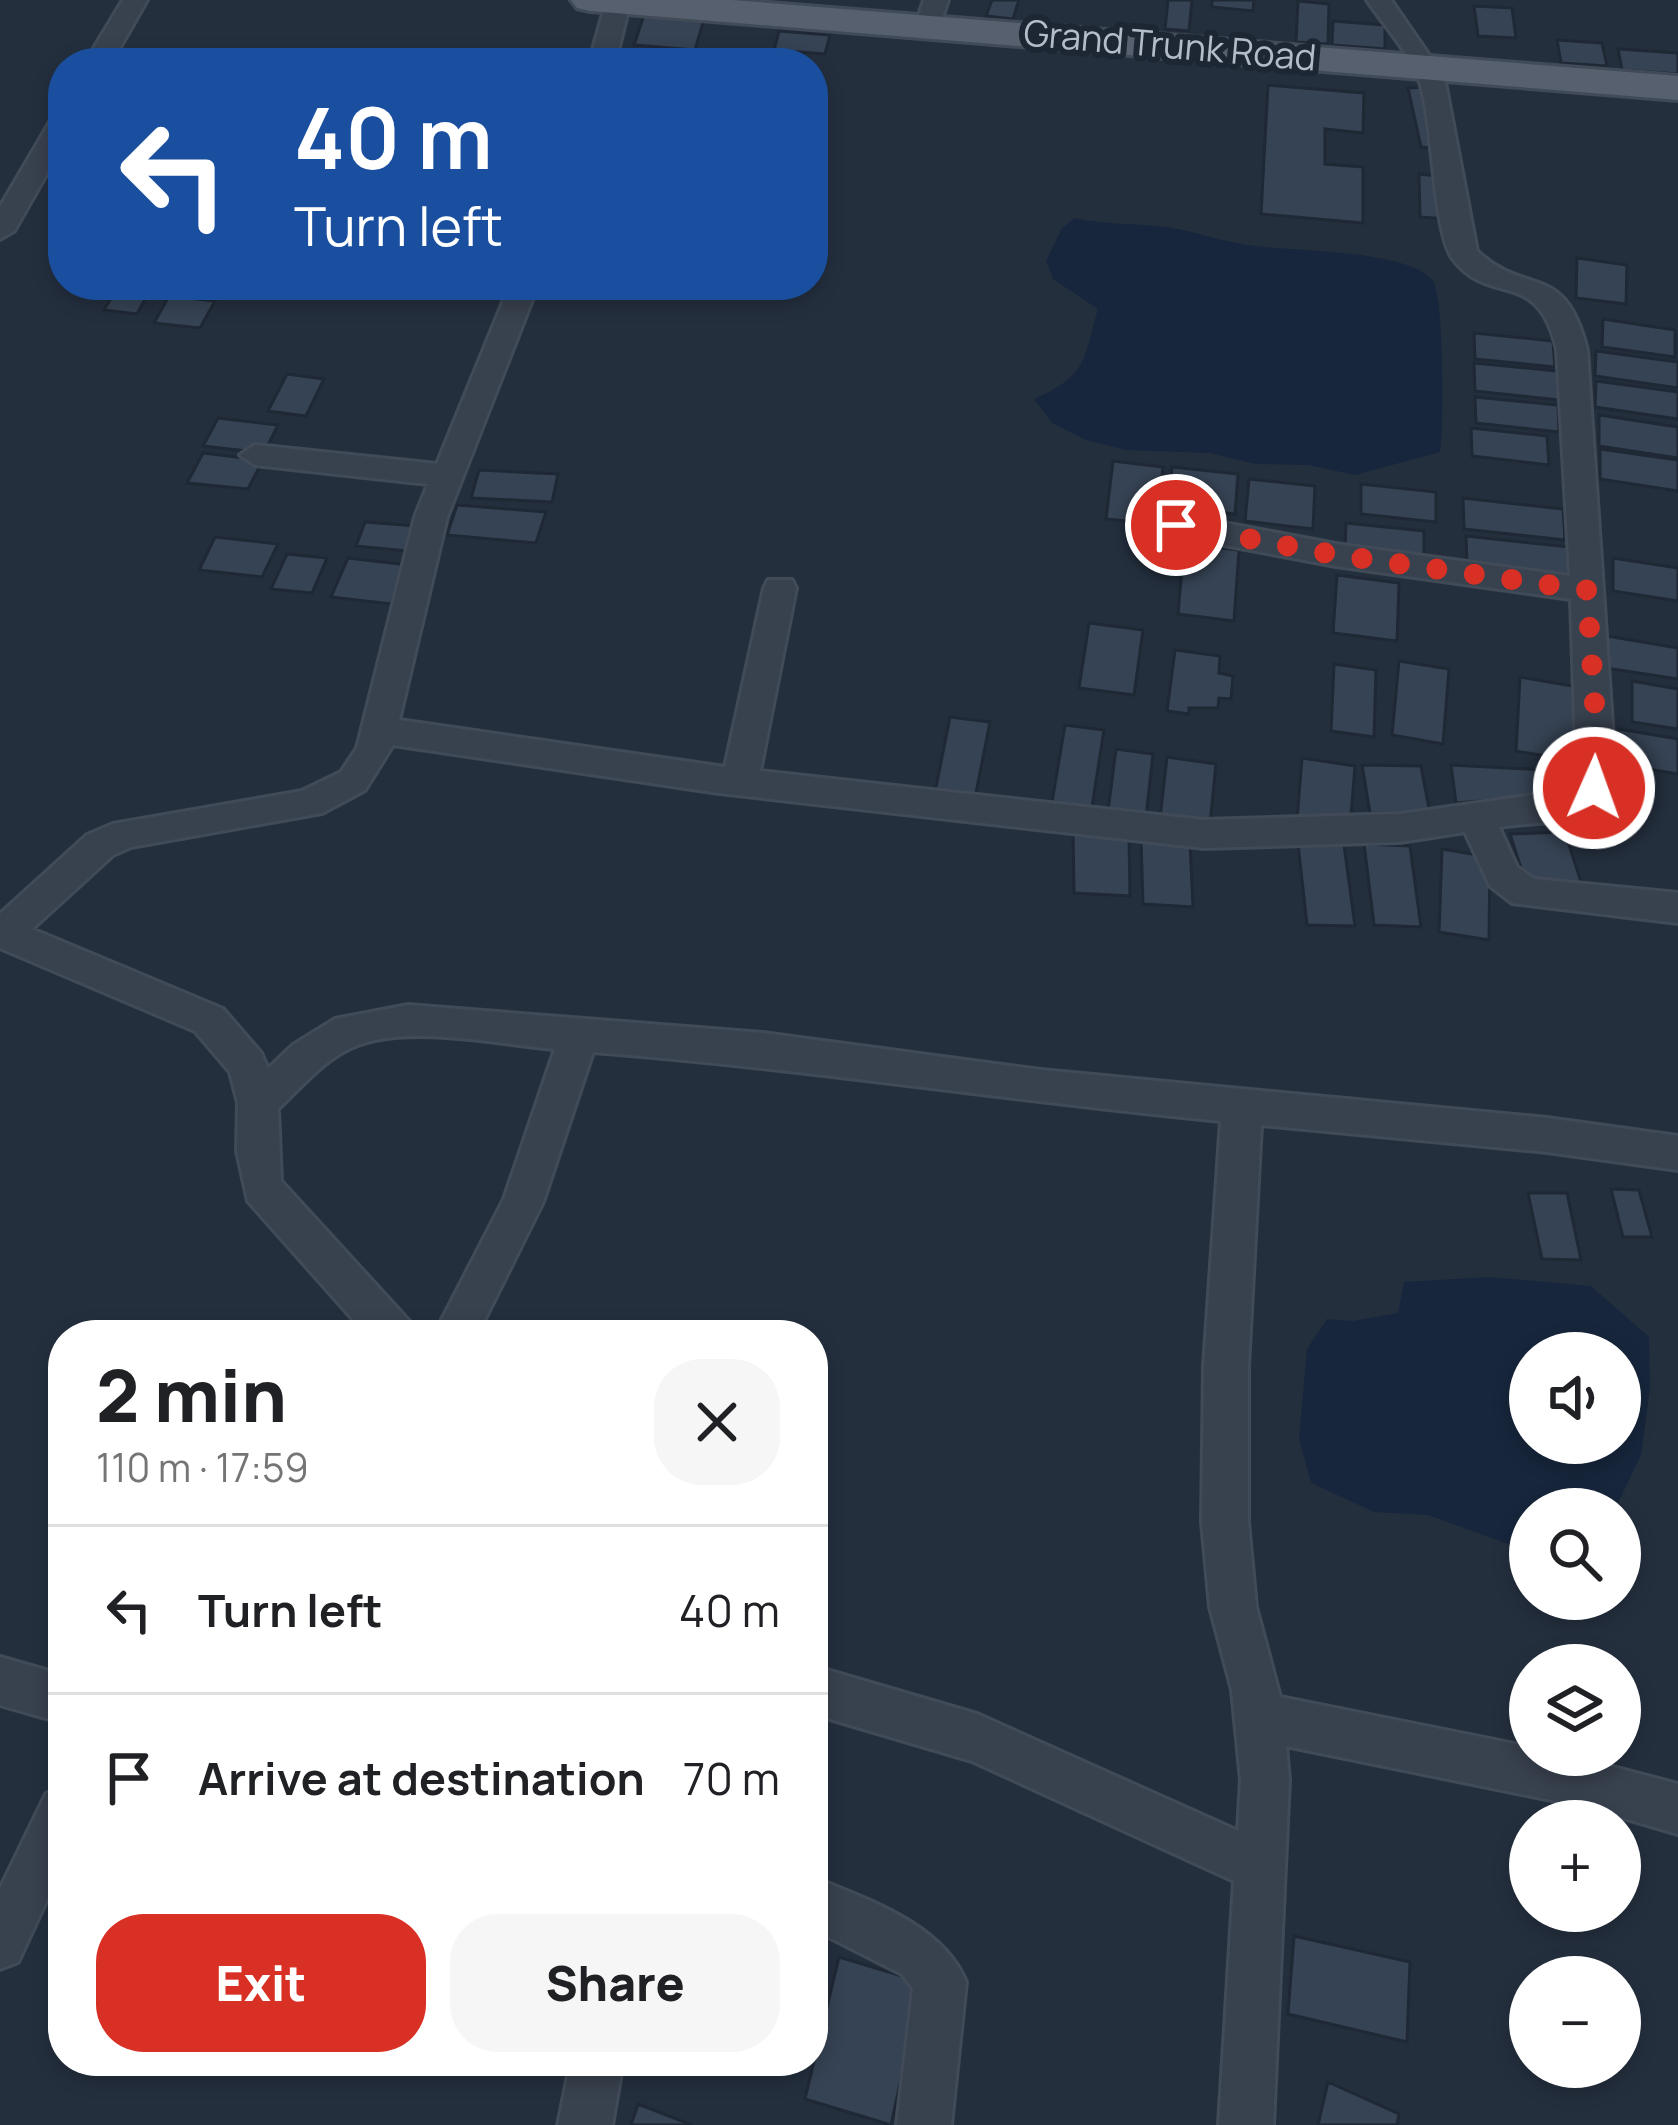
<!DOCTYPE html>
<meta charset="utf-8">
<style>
body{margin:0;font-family:Manrope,sans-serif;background:#f6f6f6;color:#202124;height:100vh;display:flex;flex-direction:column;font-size:45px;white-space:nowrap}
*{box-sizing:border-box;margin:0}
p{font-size:39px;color:#757577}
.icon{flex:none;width:66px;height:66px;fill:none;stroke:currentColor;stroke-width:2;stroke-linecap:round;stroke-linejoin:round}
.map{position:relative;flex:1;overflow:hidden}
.details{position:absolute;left:48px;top:1320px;width:780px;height:756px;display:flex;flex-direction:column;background:#fff;border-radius:48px;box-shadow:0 6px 18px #0003}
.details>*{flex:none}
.hud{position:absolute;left:48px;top:48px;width:780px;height:252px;border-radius:48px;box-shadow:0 6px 18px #0003;background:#1a4fa0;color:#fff;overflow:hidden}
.fabs{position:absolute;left:1509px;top:1332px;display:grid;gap:24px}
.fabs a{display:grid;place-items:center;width:132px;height:132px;border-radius:50%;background:#fff;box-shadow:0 6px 18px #0003;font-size:60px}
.pin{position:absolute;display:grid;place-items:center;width:102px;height:102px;color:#fff;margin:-51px;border:6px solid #fff;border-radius:50%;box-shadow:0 3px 12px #0007}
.me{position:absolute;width:132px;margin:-66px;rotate:2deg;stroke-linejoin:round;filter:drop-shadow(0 0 9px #0008)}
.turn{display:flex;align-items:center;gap:42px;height:252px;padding:0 48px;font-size:54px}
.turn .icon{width:156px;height:156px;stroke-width:2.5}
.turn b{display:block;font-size:84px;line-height:102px}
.round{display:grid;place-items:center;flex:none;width:126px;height:126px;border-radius:48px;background:#f6f6f6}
.head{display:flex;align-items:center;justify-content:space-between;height:204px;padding:0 48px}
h1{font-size:72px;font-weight:800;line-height:90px}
.cta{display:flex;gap:24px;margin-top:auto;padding:24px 48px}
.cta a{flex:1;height:138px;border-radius:48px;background:#d93025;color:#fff;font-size:48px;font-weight:800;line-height:138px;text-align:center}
.cta a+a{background:#f6f6f6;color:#202124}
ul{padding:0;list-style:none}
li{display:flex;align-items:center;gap:36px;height:168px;padding:0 48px;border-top:3px solid #e0e0e0}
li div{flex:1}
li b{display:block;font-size:45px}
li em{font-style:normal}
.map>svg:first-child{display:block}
.water{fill:#17263c;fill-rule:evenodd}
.building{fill:#364354;stroke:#1f2835;stroke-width:3}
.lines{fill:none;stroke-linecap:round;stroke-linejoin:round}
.minor-casing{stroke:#414a57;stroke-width:6}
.primary-casing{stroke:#414a57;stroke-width:6}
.minor{fill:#38414e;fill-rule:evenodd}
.primary{fill:#56606e;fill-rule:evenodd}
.route{stroke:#d93025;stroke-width:21;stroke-dasharray:0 37.8}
.labels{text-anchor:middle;stroke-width:12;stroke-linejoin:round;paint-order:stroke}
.far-street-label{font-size:36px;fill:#b4bcc9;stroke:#1d2633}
</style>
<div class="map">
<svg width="1678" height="2125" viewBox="0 0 1678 2125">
<rect width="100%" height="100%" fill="#242f3e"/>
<path class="water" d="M1075 218C1105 225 1135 223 1166 227 1196 231 1225 243 1255 246 1293 251 1410 250 1433 281 1444 296 1444 428 1440 452L1355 475 1308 465 1256 464 1210 453 1126 450 1086 440 1052 423 1034 399C1089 375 1083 359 1098 309L1053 279 1046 261 1062 228Z
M1489 1277 1591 1286 1649 1337 1650 1388 1641 1455 1615 1509H1530V1552L1428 1515 1374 1512 1311 1483 1299 1438 1307 1349 1327 1319 1353 1321 1398 1313 1404 1282ZM1530 1353H1620V1443H1530Z"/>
<path class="building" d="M992 0H1019L1013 19 986 16Z
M1168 0H1192L1189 31 1165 29Z
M1212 0H1254L1253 11 1212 7Z
M1298 1 1329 4 1328 44 1296 42Z
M1474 6 1512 8 1516 38 1478 36Z
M644 15 704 19 695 50 634 45Z
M1333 21 1385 25V49L1332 45Z
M779 31 830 35 825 54 774 50Z
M1557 40 1602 43 1607 66 1561 63Z
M1618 49 1678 53V74L1622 70Z
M1268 85 1364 93 1363 133 1325 129V164L1363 167V223L1261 214Z
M1425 87 1442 149 1421 147 1408 88Z
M1419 174 1447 177 1449 219 1420 217Z
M1577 258 1627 265 1626 304 1576 298Z
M119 285H153L137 314 104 310Z
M174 285H225L218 297 170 292Z
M169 296 215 301 200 328 154 323Z
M1603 319 1675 330V357L1602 347Z
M1474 333 1553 341 1555 367 1475 359Z
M1596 351 1678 362V388L1595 376Z
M1474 363 1557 371 1559 400 1475 391Z
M287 374 324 379 306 416 268 411Z
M1596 381 1678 392V419L1595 407Z
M1475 397 1558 405 1559 432 1476 423Z
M1599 415 1678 427V458L1599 446Z
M218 418 278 425 264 453 203 446Z
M1471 428 1547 436 1549 465 1472 456Z
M1600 449 1678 460V491L1600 479Z
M203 453 263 460 248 489 187 483Z
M1113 461 1163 467 1157 524 1106 519Z
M1172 467 1238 474 1235 514 1168 507Z
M479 470 558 474 552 502 471 498Z
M1249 479 1315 486 1313 529 1245 521Z
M1361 484 1436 492V522L1361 514Z
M1463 498 1563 509 1565 540 1464 529Z
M457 505 546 512 536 543 447 535Z
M365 522 416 526 407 551 356 546Z
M1346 523 1424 531V557L1345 549Z
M1466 536 1569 547 1571 577 1467 566Z
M215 537 278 544 262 577 199 570Z
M1184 544 1239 550 1234 621 1178 614Z
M287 554 327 558 312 593 271 589Z
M348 558 408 565 391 604 331 597Z
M1613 558 1678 568V601L1613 591Z
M1337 575 1399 583 1397 641 1333 633Z
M1089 623 1143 630 1134 695 1079 688Z
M1607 636 1678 648V679L1606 668Z
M1175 650 1220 656 1219 673 1233 676 1231 699 1219 698 1218 708H1189V714L1167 711Z
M1399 661 1449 669 1443 744 1392 735Z
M1334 664 1376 670 1374 737 1331 731Z
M1520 677 1578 687 1575 761 1516 751Z
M1632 681 1678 689V729L1632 722Z
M950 717 990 722 975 798 935 792Z
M1065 725 1104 730 1091 813 1051 808Z
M1619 729 1678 739V774L1619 764Z
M1116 749 1153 754 1146 817 1108 811Z
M1167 757 1216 764 1210 825 1160 818Z
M1302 758 1355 766 1350 828 1297 820Z
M1362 765 1421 766 1430 814 1370 813Z
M1451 765 1546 770 1552 795 1456 803Z
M1073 831 1129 834 1130 896 1074 893Z
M1565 832 1581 882 1526 884 1510 834Z
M1141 841 1190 843 1193 907 1143 904Z
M1298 844 1344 845 1355 926 1307 925Z
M1364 844 1410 846 1421 927 1374 925Z
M1442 849 1490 857 1489 940 1439 932Z
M1611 1189 1639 1190 1652 1237H1623Z
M1528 1193H1567L1581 1260 1542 1259Z
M1294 1936 1410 1962 1407 2042 1288 2014Z
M839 1957 922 1982 891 2125 805 2099Z
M1328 2082 1399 2114 1397 2125H1318Z
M638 2104 692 2125H631Z"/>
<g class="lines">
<defs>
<path id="minor" d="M123 0H147L111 63H85Z
M607 0 630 2 615 63H589Z
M924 0H948L938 30H920L916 25Z
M1367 0H1391L1444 77 1477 251C1526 298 1565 260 1587 350L1614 755C1608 831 1562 818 1499 827L1517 867 1534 879 1678 893V923L1512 903 1490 886 1465 832 1400 842 1204 848 719 793 393 745 365 790 322 813 131 847 113 855 32 929 223 1009 261 1053 268 1069 293 1045 335 1019 408 1005 763 1033 1041 1070 1547 1118 1678 1136V1170L1547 1152 1261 1125 1248 1366V1522L1256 1607 1280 1697 1530 1747V1755H1567L1678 1784V1834L1590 1808 1286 1746 1289 1780 1273 2125H1219L1234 1881 972 1761 813 1714V1666L977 1714 1238 1831 1241 1780 1232 1690 1210 1607 1202 1522 1204 1366 1221 1121C1011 1101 803 1068 593 1052L543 1202 477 1335H434L504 1199 555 1049C499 1044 410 1025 358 1045 327 1056 301 1087 278 1109L281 1181 409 1321 415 1335H367L248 1201 237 1151 238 1103 230 1072 195 1031 0 948V914L87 835 113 824 302 791 341 772 357 748 415 517 428 484 255 465 240 455 255 445 437 464 510 285H538L447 517 399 720 725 767 764 588 768 580H792L796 588 760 771 1204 820 1400 814 1568 790 1577 783 1571 599 1336 566 1176 536 1165 533 1160 525 1165 517 1176 514 1336 544 1570 576 1557 350C1538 266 1490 308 1453 259 1432 231 1434 116 1418 77 1408 51 1383 24 1367 0Z
M63 114V145L14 231 0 239V207L50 122Z
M0 1657 63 1675V1723L0 1705Z
M63 1786V1865L18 1962 0 1969V1889L46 1794Z
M813 1877C868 1900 942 1924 966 1982L951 2125H897L913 1989 902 1974 813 1929Z
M571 2061H623L612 2125H558Z"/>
<path id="primary" d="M571 0H732L1678 76V100L590 11 577 8Z"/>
</defs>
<use href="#minor" class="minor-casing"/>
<use href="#primary" class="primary-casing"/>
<use href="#minor" class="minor"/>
<use href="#primary" class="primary"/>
</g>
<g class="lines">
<path class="route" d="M1176 525 1336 555 1587 590 1598 755 1594 788"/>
</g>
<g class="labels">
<g class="far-street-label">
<text transform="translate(1170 45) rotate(5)" y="13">Grand Trunk Road</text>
</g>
</g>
</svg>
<div class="fabs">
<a><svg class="icon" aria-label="sound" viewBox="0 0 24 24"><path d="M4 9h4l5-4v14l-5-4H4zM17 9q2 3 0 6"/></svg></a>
<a><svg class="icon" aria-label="search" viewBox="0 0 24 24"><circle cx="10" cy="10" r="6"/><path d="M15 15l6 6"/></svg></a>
<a><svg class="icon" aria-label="layers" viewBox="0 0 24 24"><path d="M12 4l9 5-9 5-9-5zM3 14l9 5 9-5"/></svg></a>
<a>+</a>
<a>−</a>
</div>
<div class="pin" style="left:1176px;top:525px;background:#d93025"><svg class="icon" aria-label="arrive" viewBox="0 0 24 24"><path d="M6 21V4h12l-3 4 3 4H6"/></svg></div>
<svg class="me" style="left:1594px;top:788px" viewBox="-20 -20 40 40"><circle r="17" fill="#d93025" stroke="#fff" stroke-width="3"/><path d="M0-11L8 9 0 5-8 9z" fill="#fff"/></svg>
<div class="hud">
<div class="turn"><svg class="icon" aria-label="left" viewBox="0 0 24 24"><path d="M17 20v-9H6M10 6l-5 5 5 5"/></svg><div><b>40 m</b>Turn left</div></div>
</div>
<section class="details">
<div class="head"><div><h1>2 min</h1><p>110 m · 17:59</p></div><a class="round"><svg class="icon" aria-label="close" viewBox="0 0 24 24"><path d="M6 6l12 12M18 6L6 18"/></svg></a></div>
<ul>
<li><svg class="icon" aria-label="left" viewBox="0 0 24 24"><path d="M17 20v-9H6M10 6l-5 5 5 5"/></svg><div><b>Turn left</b></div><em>40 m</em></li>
<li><svg class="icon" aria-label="arrive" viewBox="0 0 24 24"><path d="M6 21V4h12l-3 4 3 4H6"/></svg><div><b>Arrive at destination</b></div><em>70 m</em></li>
</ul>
<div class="cta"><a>Exit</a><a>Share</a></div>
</section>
</div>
